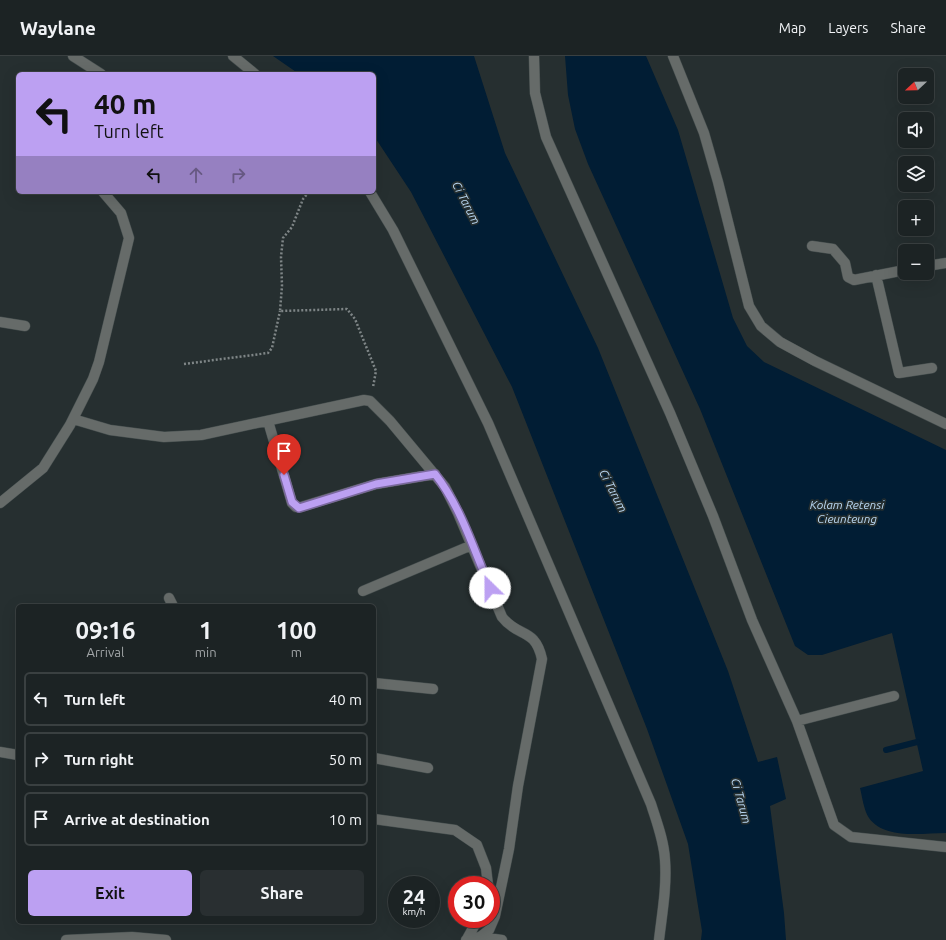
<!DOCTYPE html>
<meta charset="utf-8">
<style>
body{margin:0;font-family:Ubuntu,sans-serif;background:#292f31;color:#f1f3f6;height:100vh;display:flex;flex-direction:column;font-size:15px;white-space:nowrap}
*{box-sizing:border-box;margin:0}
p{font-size:13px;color:#a0a4a6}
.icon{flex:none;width:22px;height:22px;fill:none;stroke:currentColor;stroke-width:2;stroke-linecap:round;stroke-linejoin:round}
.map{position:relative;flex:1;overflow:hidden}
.drawer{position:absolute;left:16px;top:548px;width:360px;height:320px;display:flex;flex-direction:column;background:#1c2324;border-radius:6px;box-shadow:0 4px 16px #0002,0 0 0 1px #3a4041}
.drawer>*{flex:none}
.banner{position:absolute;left:16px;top:16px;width:360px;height:122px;border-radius:6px;box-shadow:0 4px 16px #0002,0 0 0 1px #3a4041;background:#bca0f2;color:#111;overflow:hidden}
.needle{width:26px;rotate:248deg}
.controls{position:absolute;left:898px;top:12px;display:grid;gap:8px}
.controls a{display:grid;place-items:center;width:36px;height:36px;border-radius:6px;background:#1c2324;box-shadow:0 4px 16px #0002,0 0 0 1px #3a4041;font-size:20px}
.speed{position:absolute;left:388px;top:820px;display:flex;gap:8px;font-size:20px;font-weight:700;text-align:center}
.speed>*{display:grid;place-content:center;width:52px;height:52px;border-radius:50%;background:#1c2324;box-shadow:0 4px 16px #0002,0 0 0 1px #3a4041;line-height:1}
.speed small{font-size:10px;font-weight:400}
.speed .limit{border:6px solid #d22;background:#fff;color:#111}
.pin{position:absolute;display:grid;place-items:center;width:34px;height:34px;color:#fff;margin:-41px -17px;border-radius:50% 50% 50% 0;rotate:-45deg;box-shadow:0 0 4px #0007}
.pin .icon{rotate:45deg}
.me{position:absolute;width:44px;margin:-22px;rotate:337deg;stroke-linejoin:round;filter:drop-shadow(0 0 3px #0008)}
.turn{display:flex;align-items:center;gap:14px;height:84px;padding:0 12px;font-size:18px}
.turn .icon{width:52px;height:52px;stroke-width:2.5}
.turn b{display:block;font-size:28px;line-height:34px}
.lanes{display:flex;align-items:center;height:38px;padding:0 12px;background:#0003;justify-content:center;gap:20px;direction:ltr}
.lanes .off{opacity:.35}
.eta{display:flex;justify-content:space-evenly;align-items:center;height:68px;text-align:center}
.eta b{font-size:24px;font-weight:700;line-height:28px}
.action{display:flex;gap:8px;margin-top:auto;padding:8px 12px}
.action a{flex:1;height:46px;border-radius:6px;background:#bca0f2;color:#111;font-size:16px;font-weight:700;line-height:46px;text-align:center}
.action a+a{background:#292f31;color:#f1f3f6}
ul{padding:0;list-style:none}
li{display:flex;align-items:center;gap:12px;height:54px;margin:0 8px 6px;padding:0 4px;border:2px solid #3a4041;border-radius:6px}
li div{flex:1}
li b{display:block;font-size:15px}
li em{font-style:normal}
header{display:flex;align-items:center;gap:24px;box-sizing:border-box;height:56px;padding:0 20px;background:#1c2324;border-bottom:1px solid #3a4041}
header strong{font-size:19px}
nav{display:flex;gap:22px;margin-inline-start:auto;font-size:14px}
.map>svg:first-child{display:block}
.water{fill:#011d34}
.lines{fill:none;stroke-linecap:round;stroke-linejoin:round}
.stream{stroke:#011d34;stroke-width:6}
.minor-casing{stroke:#444d4d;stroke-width:11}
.path{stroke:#7f8687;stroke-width:2.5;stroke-dasharray:2 2;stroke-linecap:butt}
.minor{stroke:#666b69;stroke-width:10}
.route-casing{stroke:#7a689d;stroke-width:10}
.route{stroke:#bca0f2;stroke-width:7}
.labels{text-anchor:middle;stroke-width:3.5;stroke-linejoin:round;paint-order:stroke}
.water-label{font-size:12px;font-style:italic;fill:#b9d7f2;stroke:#262f30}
</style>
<header>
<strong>Waylane</strong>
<nav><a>Map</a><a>Layers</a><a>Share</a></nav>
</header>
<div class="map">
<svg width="946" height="884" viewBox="0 0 946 884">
<rect width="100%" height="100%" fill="#262f30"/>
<path class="water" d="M273 0H474L505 97 598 292 728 615 758 706 777 701 786 743 770 750 784 857 786 884H701L702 875 688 788 647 673 512 331 411 136 374 80V18H299Z
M565 0H646L678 74 733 262 747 290 764 306 946 394V777C922 777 885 784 869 762 864 755 862 740 860 732L923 715 892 577 822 599H808L795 590 700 353 588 108 575 73 568 39Z"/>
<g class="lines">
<path class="stream" d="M886 694 917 686"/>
<defs>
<path id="minor" d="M73 0 101 18
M233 0 255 18
M534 0 535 37 546 81 670 357 713 460 752 564 797 665 834 769 851 781 946 791
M673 0 704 77 718 126 749 250 761 270 780 286 815 305 946 368
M370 136 393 174 488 367 651 748C657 767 664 785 665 804 667 831 662 858 659 884
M812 190 833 193 845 207 848 221 854 224 905 214
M927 210 946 207
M876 219 899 317 932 312
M0 266 25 270
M73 363 110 374 164 381 201 379 364 344 370 345 390 365 445 431 458 457 502 561C518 582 535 571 542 603L518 730 509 793 495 860 489 874 480 881
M268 365 292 447 296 451H301L376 428 435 418
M0 447 43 412 70 369 93 323 99 306 129 182 121 157 103 136
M363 535 472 489
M169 542 173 550
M374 627 433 633
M797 665 894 640
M0 696 18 699
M374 702 428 712
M374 763 455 774 477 789 486 812 488 829
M467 883 478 863
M66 884 132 881 166 884
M466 884 480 881 502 884"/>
</defs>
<use href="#minor" class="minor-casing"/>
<path class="path" d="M309 136 303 143 292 171 283 182 281 201 282 230 280 255 347 253 355 263 376 315 373 331
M184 308 268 297 272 292 280 255"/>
<use href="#minor" class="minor"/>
</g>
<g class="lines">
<defs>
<path id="route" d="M284 419 292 446 299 452 376 428 435 418C461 451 474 494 490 532"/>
</defs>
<use href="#route" class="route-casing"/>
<use href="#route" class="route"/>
</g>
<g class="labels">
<g class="water-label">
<text transform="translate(466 147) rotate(63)" y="4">Ci Tarum</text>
<text transform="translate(613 435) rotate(63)" y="4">Ci Tarum</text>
<text x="847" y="453">Kolam Retensi<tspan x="847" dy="14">Cieunteung</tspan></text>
<text transform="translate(741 745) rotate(75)" y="4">Ci Tarum</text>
</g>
</g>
</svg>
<div class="controls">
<a><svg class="needle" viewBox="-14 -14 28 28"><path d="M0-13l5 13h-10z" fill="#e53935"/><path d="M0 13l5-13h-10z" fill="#a0a4a6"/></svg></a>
<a><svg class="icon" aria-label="sound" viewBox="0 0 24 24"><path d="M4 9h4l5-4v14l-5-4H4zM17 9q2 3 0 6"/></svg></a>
<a><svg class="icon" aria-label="layers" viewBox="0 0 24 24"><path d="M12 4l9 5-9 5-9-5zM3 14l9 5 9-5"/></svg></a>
<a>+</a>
<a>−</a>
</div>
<div class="speed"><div>24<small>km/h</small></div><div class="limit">30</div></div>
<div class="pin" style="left:284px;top:419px;background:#d93025"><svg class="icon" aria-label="arrive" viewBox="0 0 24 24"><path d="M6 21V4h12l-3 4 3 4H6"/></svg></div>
<svg class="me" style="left:490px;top:532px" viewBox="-20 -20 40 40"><circle r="19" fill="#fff"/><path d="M0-13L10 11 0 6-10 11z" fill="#bca0f2"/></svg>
<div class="banner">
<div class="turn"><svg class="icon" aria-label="left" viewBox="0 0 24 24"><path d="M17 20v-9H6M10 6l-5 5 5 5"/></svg><div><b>40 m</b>Turn left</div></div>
<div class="lanes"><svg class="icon" aria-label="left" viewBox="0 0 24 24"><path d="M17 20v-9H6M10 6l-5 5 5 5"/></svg><svg class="icon off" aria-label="ahead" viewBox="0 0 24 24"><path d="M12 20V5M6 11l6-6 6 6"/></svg><svg class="icon off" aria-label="right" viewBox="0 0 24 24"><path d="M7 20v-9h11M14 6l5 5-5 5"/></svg></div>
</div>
<section class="drawer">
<div class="eta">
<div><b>09:16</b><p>Arrival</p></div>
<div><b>1</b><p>min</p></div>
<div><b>100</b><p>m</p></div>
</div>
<ul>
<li><svg class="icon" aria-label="left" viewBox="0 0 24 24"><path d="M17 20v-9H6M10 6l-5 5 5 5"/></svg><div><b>Turn left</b></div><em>40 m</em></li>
<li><svg class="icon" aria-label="right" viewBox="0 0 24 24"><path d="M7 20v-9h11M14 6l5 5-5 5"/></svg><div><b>Turn right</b></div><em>50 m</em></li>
<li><svg class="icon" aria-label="arrive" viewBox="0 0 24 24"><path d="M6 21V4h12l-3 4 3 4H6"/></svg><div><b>Arrive at destination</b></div><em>10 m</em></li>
</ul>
<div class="action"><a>Exit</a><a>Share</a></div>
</section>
</div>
